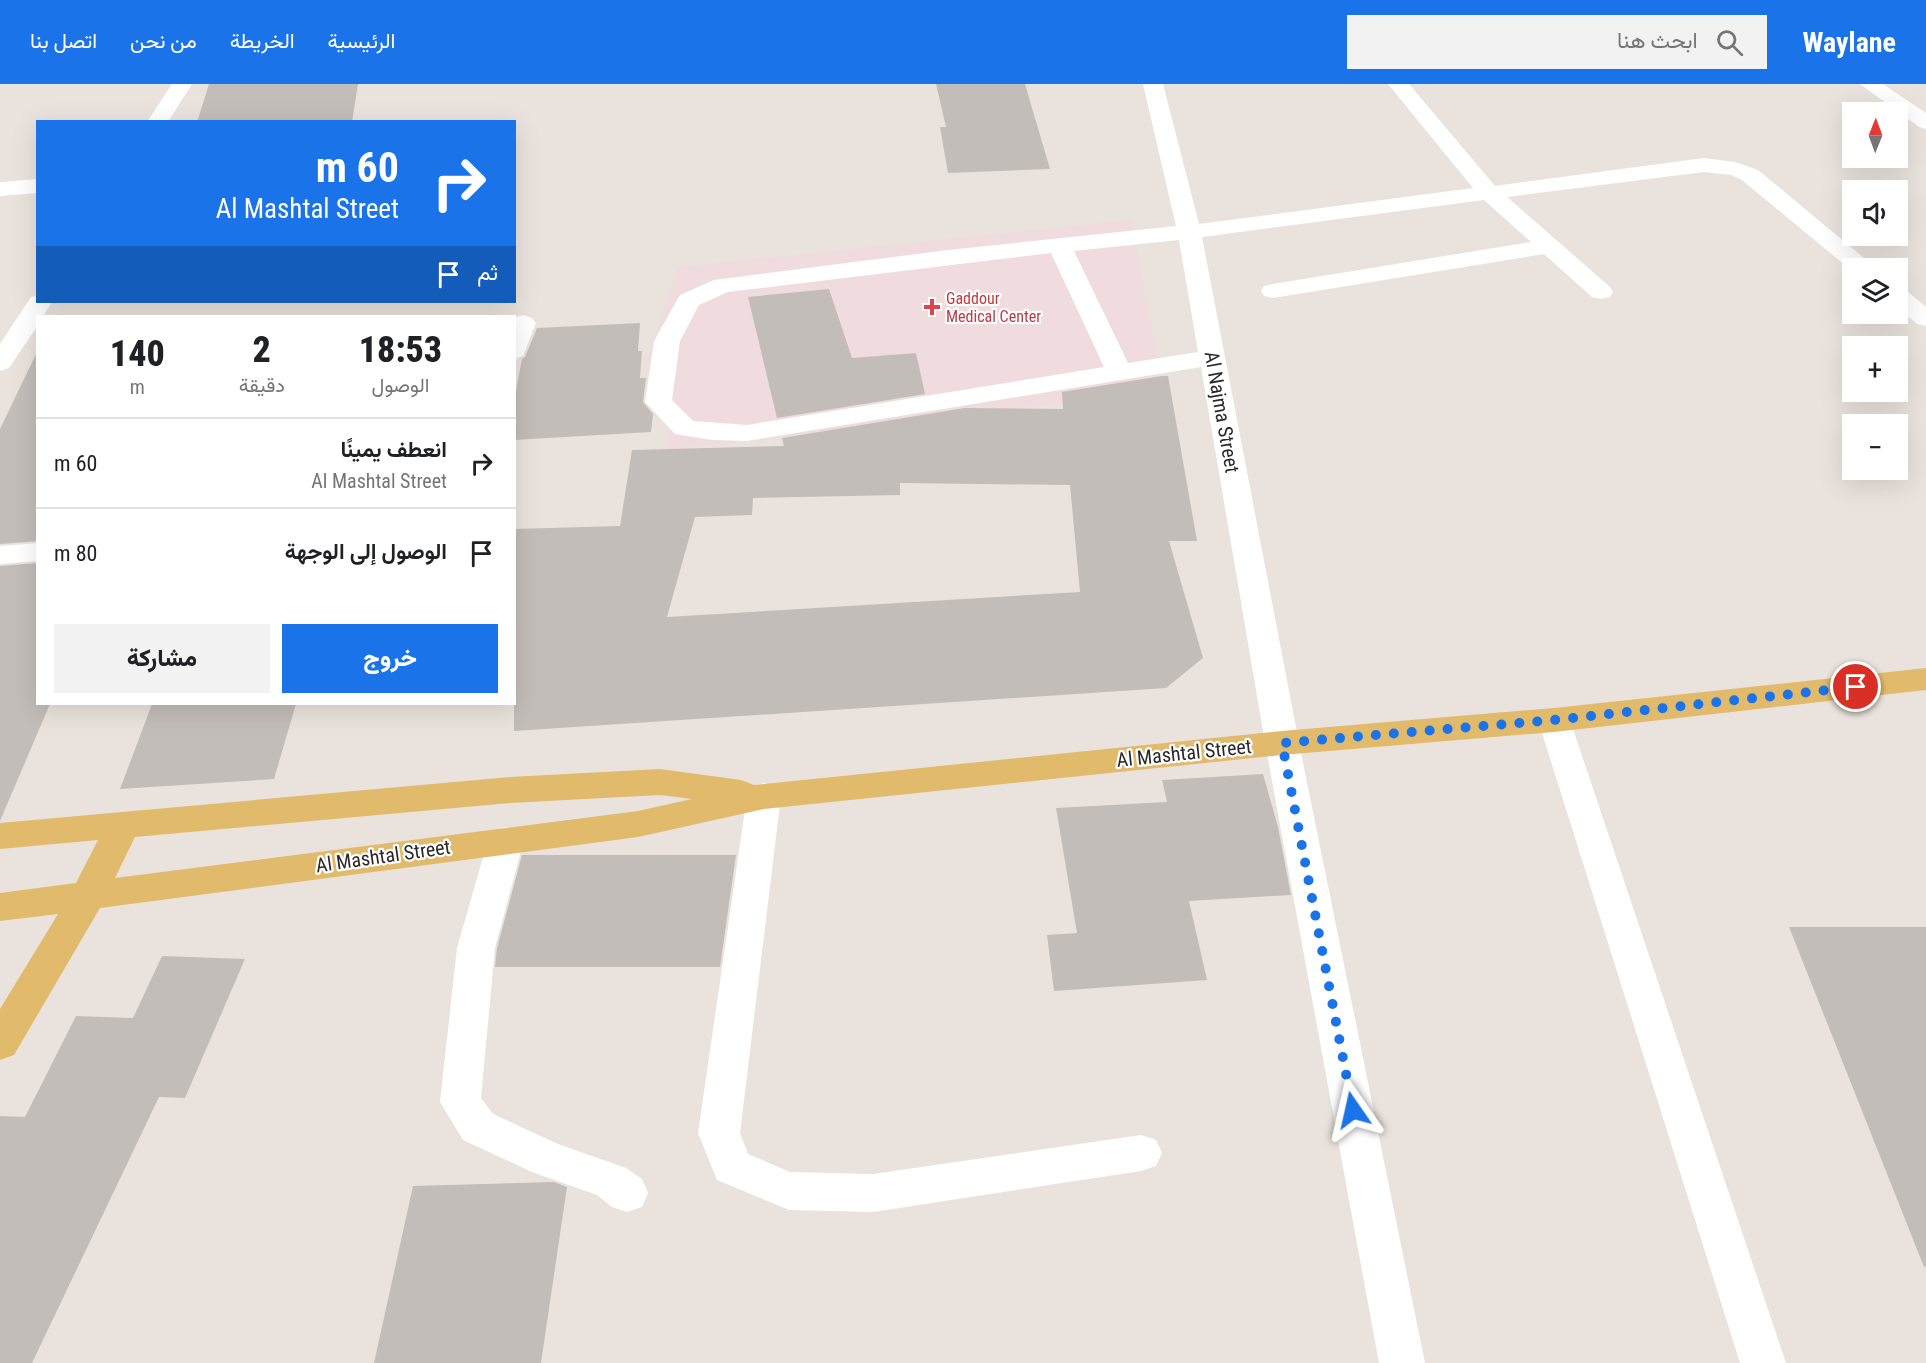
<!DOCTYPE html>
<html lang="ar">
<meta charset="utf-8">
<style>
body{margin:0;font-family:"Roboto Condensed",Vazirmatn,sans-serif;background:#f2f2f2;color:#202124;direction:rtl;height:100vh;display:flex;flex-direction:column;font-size:22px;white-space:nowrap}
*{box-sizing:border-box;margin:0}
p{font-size:20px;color:#757577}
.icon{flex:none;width:33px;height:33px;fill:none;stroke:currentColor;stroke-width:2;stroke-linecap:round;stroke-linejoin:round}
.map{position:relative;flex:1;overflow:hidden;direction:ltr}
.panel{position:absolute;left:36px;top:231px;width:480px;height:390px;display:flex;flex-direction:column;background:#fff;border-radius:0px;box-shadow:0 6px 24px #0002;direction:rtl}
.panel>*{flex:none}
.top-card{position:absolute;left:36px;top:36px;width:480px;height:183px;border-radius:0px;box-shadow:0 6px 24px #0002;direction:rtl;background:#1a73e8;color:#fff;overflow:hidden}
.needle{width:39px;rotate:1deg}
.fabs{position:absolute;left:1842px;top:18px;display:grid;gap:12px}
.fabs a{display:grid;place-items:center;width:66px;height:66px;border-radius:0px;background:#fff;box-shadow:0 6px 24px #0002;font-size:30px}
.pin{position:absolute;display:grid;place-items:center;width:51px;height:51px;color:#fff;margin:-26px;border:3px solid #fff;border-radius:50%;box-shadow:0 2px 6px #0007}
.me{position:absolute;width:66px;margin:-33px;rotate:349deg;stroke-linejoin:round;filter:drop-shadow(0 0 4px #0008)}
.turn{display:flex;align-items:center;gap:21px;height:126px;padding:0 18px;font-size:27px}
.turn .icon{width:78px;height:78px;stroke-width:2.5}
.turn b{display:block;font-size:42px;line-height:51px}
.then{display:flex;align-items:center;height:57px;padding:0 18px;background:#0003;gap:12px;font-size:22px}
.eta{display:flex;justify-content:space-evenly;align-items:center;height:102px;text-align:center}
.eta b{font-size:36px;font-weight:800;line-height:42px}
.button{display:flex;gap:12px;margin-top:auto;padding:12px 18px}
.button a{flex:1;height:69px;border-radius:0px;background:#1a73e8;color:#fff;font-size:24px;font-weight:800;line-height:69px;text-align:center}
.button a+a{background:#f2f2f2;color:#202124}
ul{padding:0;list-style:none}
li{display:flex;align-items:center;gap:18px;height:90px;padding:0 18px;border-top:2px solid #e0e0e0}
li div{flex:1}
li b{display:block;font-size:22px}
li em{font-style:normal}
header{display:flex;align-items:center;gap:36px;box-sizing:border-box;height:84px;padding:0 30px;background:#1a73e8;color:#fff}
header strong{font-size:28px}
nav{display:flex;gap:33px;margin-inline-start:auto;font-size:21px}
.search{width:420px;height:54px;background:#f2f2f2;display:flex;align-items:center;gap:15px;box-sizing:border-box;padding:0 21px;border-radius:0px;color:#757577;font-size:22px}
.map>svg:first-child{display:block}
.medical{fill:#f0dbde}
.building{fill:#c2bdb9;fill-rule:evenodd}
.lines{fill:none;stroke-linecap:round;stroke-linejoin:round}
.minor{fill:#fff;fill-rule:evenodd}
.major{fill:#e1ba6b;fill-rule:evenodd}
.route{stroke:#1a73e8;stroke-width:10;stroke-dasharray:0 18}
.health-dot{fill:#e0444e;stroke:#fff;stroke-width:2}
.labels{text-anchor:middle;stroke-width:4.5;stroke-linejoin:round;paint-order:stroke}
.far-health-label{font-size:16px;fill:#be3a42;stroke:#fff;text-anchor:start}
.street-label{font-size:20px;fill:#292929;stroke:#fff}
</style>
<header>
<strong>Waylane</strong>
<div class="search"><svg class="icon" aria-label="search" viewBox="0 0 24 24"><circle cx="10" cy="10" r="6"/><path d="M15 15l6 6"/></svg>ابحث هنا</div>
<nav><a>الرئيسية</a><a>الخريطة</a><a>من نحن</a><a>اتصل بنا</a></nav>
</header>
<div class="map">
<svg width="1926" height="1279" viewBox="0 0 1926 1279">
<rect width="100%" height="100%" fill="#eae3dd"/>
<path class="medical" d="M1131 136 1163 307 667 366 671 299 644 285 678 183Z"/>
<path class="building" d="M209 0H358L352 38H197Z
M936 0H1025L1050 85 948 89 940 43H946Z
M829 205 852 274 916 269 925 310 777 334 748 213Z
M640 239 638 267H642L640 294H646L643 318 653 330 651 348 514 356V317L522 275 525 273 537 244Z
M38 266V457L0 460V345Z
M1162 292H1168L1197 457H1169L1203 574 1166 604 514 647V445L620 442 632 366 784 362 782 354 965 324 1063 325 1062 308ZM900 399 1070 401 1080 508 667 533 695 433 752 431 753 414 900 411Z
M38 479V620H50L0 737V482Z
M152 620H296L274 695 120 705Z
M1263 690 1278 743 1291 811 1189 817 1207 896 1054 907 1047 851 1077 849 1056 724 1167 718 1162 696Z
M522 771H736L720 883H495L497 864Z
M1789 843H1926V1182L1924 1183Z
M162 872 245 875 185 1014 159 1013 32 1279H0V1032L25 1033 76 932 133 934Z
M554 1098 567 1103 541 1279H374L413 1102Z"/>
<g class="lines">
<path class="minor" d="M172 0H192L168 38H147Z
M1143 0H1163L1199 140 1473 104 1388 0H1409L1495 102 1704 74 1735 78 1758 86 1876 184H1852V187L1742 96 1731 91 1704 88 1507 113 1610 203 1613 208 1610 213 1601 215 1592 213 1544 170 1273 214 1264 212 1261 207 1264 202 1273 200 1531 158 1484 116 1202 153 1299 659 1425 1279H1379L1265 659 1201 283 747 357 712 356 675 350 645 318 654 257 677 216 680 211 714 196 948 166 1176 142ZM1179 156 1198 268 1128 279 1074 167ZM1051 169 1104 283 747 341 693 337 672 316 680 257 699 221 728 208Z
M1860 0H1883L1926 29V45L1919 43Z
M38 95V109L0 112V98Z
M1898 205 1907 207 1926 223V242L1917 240 1898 224Z
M38 211V218H52L43 232H38V241L9 284 0 287V260L31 213Z
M523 231 532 234 536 239 523 272 514 275V234Z
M38 459V477L0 480V462Z
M1554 624 1566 628 1570 636 1786 1279H1740L1538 636 1542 628Z
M764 699 776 703 781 712 740 1049 748 1070 790 1088 873 1090 1141 1051 1156 1056 1162 1069 1156 1082 1141 1087 873 1128 789 1126 717 1096 698 1049 747 712 752 703Z
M506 743 518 747 524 756 495 864 481 1014 493 1030 558 1060 626 1084 642 1095 648 1109 642 1123 627 1128 612 1123 597 1111 532 1088 463 1056 440 1018 457 864 488 756 494 747Z"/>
<path class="major" d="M1926 584V606L1554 648 1282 671 764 725 638 753 100 824 14 971 0 976V925L58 830 0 837V809L76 799 98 756 0 765V739L510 693 660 685 741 696 754 701 1282 647 1554 624ZM660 711 692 715 638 727 115 794 135 753 510 719Z"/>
</g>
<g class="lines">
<path class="route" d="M1353 1026 1282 659 1554 636 1856 603"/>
</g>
<path class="health-dot" d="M929 214h6v6h6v6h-6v6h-6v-6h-6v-6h6z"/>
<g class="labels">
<g class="far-health-label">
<text x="946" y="220">Gaddour<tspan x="946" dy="18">Medical Center</tspan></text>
</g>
<g class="street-label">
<text transform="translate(1222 328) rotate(80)" y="7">Al Najma Street</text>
<text transform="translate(1184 669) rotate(-6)" y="7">Al Mashtal Street</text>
<text transform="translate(383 772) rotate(-8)" y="7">Al Mashtal Street</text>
</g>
</g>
</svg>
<div class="fabs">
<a><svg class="needle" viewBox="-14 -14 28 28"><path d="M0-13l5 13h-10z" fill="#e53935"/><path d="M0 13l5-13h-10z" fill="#757577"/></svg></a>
<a><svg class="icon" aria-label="sound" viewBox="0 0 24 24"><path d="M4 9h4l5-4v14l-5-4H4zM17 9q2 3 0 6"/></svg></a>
<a><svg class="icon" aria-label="layers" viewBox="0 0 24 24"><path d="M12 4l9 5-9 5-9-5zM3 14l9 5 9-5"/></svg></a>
<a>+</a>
<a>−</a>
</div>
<div class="pin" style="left:1856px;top:603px;background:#d93025"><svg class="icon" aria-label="arrive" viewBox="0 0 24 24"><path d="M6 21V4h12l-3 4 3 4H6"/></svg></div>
<svg class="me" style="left:1353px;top:1026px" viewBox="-20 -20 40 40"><path d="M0-17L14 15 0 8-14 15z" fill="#1a73e8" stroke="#fff" stroke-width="4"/></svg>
<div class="top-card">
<div class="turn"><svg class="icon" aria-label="right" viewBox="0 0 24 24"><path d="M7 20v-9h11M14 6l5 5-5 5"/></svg><div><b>60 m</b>Al Mashtal Street</div></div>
<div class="then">ثم<svg class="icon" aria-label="arrive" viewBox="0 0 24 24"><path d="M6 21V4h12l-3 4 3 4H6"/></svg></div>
</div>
<section class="panel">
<div class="eta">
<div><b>18:53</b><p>الوصول</p></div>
<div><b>2</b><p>دقيقة</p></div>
<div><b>140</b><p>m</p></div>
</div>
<ul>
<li><svg class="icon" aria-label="right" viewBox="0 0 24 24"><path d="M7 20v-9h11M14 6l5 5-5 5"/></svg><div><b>انعطف يمينًا</b><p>Al Mashtal Street</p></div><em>60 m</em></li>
<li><svg class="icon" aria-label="arrive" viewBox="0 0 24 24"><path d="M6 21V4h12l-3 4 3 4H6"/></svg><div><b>الوصول إلى الوجهة</b></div><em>80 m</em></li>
</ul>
<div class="button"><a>خروج</a><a>مشاركة</a></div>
</section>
</div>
